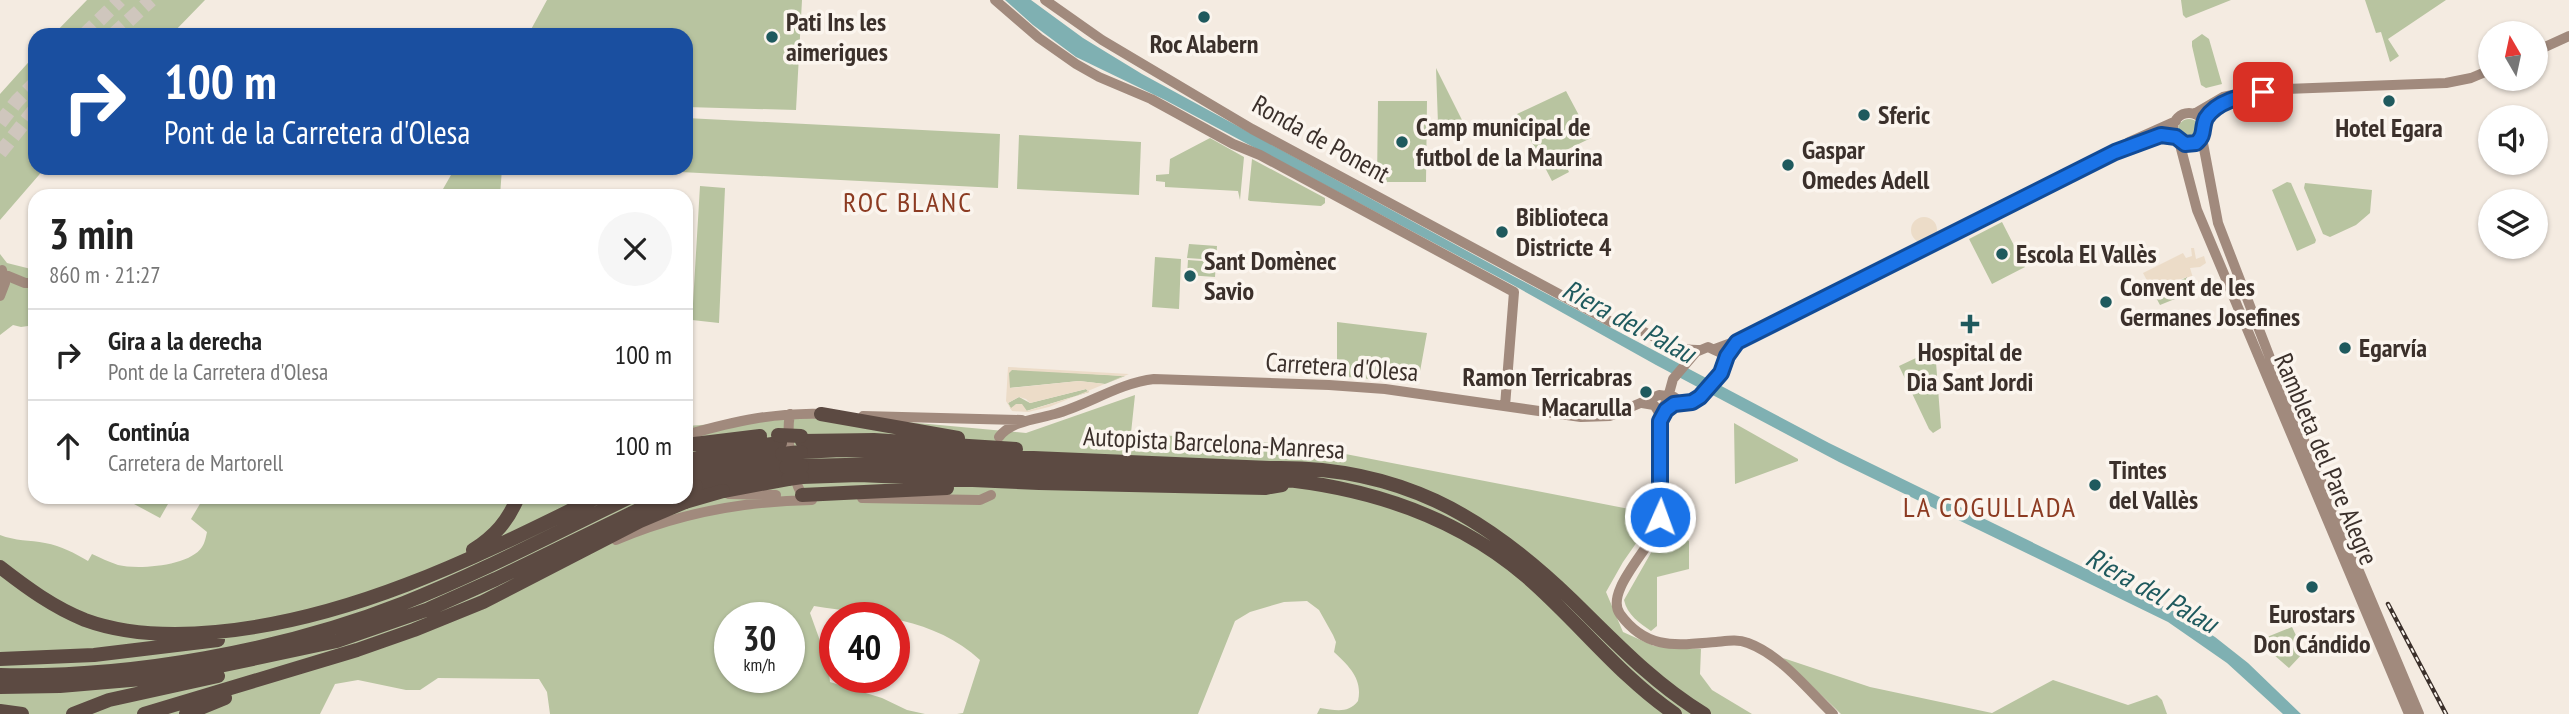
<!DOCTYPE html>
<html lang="es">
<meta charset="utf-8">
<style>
body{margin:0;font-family:"PT Sans Narrow",sans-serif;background:#f6f6f6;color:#222;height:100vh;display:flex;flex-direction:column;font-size:26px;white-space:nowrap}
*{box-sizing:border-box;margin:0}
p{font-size:23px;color:#767676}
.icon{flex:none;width:38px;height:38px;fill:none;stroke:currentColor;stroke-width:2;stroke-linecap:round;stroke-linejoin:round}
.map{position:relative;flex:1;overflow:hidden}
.details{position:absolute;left:28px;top:189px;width:665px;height:315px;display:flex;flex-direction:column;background:#fff;border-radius:21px;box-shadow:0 2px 5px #0004}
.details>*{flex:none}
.banner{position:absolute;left:28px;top:28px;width:665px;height:147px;border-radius:21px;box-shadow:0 2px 5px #0004;background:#1a4fa0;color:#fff;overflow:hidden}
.needle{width:46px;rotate:351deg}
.tools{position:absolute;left:2478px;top:21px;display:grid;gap:14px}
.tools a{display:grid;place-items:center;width:70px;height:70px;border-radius:50%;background:#fff;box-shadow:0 2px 5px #0004;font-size:35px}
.speed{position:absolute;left:714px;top:602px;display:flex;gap:14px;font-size:35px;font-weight:700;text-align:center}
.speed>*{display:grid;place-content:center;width:91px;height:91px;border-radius:50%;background:#fff;box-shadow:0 2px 5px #0004;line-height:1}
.speed small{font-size:18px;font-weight:400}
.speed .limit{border:10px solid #d22;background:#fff;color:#111}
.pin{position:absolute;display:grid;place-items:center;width:60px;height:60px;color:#fff;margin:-30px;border-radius:14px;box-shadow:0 4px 10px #0006}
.me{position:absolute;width:77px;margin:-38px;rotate:2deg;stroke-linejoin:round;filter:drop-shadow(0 0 5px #0008)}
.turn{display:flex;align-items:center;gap:24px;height:147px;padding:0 21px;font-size:32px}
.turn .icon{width:91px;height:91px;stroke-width:2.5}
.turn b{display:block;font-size:49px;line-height:60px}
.round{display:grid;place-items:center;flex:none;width:74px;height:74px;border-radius:37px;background:#f6f6f6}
.headline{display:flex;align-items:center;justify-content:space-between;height:119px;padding:0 21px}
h1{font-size:42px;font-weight:700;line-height:52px}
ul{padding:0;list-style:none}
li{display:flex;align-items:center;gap:21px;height:91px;padding:0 21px;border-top:2px solid #e0e0e0}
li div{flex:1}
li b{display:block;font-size:26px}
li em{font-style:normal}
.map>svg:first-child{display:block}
.green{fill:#b8c4a0;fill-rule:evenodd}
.plaza{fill:#ecdcc8;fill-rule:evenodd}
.water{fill:#7fb0b2}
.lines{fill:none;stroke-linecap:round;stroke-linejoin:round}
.highway-tunnel{stroke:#cfc6bd;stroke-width:14;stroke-dasharray:14 7;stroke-linecap:butt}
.secondary{stroke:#a18a7d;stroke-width:10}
.highway{stroke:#5c4a42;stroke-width:14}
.rail-casing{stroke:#3b302b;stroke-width:4.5}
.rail{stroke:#fbf5ee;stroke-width:2;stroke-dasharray:5;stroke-linecap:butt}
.highway-bridge{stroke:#5c4a42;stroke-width:14}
.route-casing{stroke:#114b97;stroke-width:18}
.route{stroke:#1a73e8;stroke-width:12}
.poi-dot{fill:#1f5a5e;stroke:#fbf5ee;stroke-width:2.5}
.labels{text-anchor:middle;stroke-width:7;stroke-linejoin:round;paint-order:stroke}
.poi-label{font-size:26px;font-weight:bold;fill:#3b302b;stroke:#fbf5ee;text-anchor:start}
.street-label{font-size:26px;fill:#3b302b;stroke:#fbf5ee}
.neighbourhood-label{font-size:28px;letter-spacing:2px;fill:#8c3b22;stroke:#fbf5ee}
.water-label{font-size:28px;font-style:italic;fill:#1f5a5e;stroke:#fbf5ee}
</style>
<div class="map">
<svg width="2569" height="714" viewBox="0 0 2569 714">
<rect width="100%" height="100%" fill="#f4ebe1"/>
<path class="green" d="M87 0H205L171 35H53Z
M547 0H802L796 110 686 107V35H528Z
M2181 0H2231L2186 18 2183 15Z
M2365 0H2446L2388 39 2399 56 2390 62 2381 32 2376 33Z
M2202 34 2209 39 2222 84 2206 88 2201 85 2192 46V41Z
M35 55V168H45L0 220V94Z
M1436 68 1465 126 1438 124Z
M1566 91 1591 138 1560 153 1569 172 1552 181 1517 114Z
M1378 101H1427L1426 182H1377Z
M686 118 1000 134 998 188 621 169 686 168Z
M2178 130a11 11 0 1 1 22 0a11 11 0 1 1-22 0Z
M1019 135 1141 142 1139 195 1017 189Z
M1210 138 1244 157 1240 200 1238 191 1165 187V182L1156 181V175L1169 174 1170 159Z
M1252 159 1325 198V203L1321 206 1250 201 1248 200Z
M455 168H502L500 196H439Z
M2287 182 2291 183 2316 240 2315 243 2297 251 2272 190Z
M2305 183 2372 190 2370 213 2356 225 2330 237 2323 234 2304 188Z
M700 186 725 188 719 323 692 320Z
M2002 222 2025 267 1992 284 1969 239Z
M1189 244 1217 246 1216 260 1187 258Z
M0 254 7 263 35 270V325L21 327 13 325 0 335Z
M1155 257 1181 259 1179 309 1152 307Z
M1188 260 1216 262 1215 277 1187 275Z
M2187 277 2190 283 2194 281 2192 292 2160 305 2153 292 2160 288 2158 283 2165 280 2175 283Z
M1337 322 1427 333 1419 377 1414 383 1348 377 1337 370Z
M1935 349 1941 428 1933 433 1929 429 1899 366Z
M1012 369 1125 376 1105 384 1079 381 1009 388V372Z
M1086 389 1089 392 1026 411 1011 409 1008 403 1019 397 1030 403Z
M1135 395 1131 433 1299 445 1655 514 1653 519 1623 562 1606 592 1623 632 1654 646 1701 649 1700 674 1712 690 1752 714H1317L1320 708C1335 710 1348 714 1358 701 1363 679 1349 666 1334 652L1336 642 1333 635 1319 610 1307 601 1284 602 1250 612 1235 621 1198 714H957L963 713 980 660C935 618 873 615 814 606L810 613 828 663 830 682 882 698 907 710 925 714H550L547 692 539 679 438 678 420 690H406L358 680 335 684 320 714H0V535C15 541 30 540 45 543 62 546 74 553 88 561L92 554C101 558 109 562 118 565 138 570 190 566 202 547 205 543 206 536 207 532L191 519 204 497H686V426L807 418 896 421 1026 433ZM730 618H789V677H730Z
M1734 423 1798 459V461L1735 484Z
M121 497H172L160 518Z
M1664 530 1689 541V569L1657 577V626L1651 631C1640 623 1627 615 1624 600Z
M2292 627 2304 652 2289 668 2265 647 2267 637Z
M1783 658 1870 687 1992 713 2053 680 2128 705 2157 695 2162 700 2167 714H1841Z"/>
<path class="plaza" d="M1911 230a13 13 0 1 1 26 0a13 13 0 1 1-26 0Z
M2191 248H2194L2196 259 2204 256 2206 263 2200 267 2190 268 2194 281 2190 283 2187 277 2167 284 2164 281 2159 283 2161 288 2153 292 2143 273 2183 253 2186 258 2192 256Z
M1008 367H1009L1129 374 1049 407 1028 412 1012 411 1006 401ZM1012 370 1123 376 1105 384 1079 381 1010 388 1009 373ZM1086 389 1089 392 1027 411 1022 404H1016L1011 408 1008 403 1019 397 1026 399 1030 403Z"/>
<path class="water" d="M1005 0H1031L1083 38 1142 74 1513 276 1829 443 2173 611 2215 637 2248 663 2301 714H2283L2227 663 2168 622 1839 462 1656 365 1513 285 1165 100 1076 57 1033 25Z"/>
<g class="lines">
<path class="highway-tunnel" d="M84 35 120 0
M113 35 151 0
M0 123 17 101 35 83
M0 153 35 109"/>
<path class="secondary" d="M995 0 1039 38 1076 64 1099 77 1151 99 1233 144 1260 155 1514 292 1505 406
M1045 0 1102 40 1252 129 1611 322C1644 324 1664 351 1699 350
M2536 51 2569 36
M2173 129a16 16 0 1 1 32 0a16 16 0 1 1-32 0Z
M2194 114 2223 97 2256 90 2446 83 2471 78 2490 70
M2202 138 2218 223 2277 376 2419 714
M2179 141 2197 210 2409 714
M2144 142 2161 135 2176 137
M3 274 25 283H35
M0 296 5 283 2 270
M1715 349 1750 336 2115 152 2129 142 2176 121
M1642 403 1654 405C1656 408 1658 410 1659 414 1664 428 1662 511 1658 526 1650 549 1604 592 1620 614 1647 651 1677 645 1716 642 1727 641 1737 639 1748 643 1781 655 1808 690 1833 714
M1659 413 1667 401 1673 379 1696 352 1708 347 1721 353
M790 414C786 435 791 476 802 495
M863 416 1022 420
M686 435C735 421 775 412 826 414
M999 437C1011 421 1037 419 1055 414 1088 405 1119 383 1154 379L1329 385 1385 389 1581 417 1610 416 1659 395 1674 397 1682 403 1692 402 1700 397 1721 373 1727 356 1737 342
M729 494 776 495
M862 498 980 500 991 495
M616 540C679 513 744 501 812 500"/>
<path class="highway" d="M821 414 958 438
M802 441 874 440 1016 449
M686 445 760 436
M801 452 841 450 1270 468C1397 465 1483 514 1572 600 1614 641 1653 683 1704 714
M686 461 728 450 780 443
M802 466 890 464 1278 479C1369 488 1456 516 1527 577 1578 621 1619 676 1675 714
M686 475 732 463 782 454
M802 477 859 475 1039 483 1265 488 1282 485
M696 486 739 475 786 467
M723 491 788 479
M802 495 947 488
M473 550C495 536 508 521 518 497
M0 567C27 588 53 607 85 620 126 635 173 636 216 632 354 619 476 557 598 497
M0 659 94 655 218 640
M0 675C131 678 282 651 404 603 482 572 555 533 630 497
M0 687 60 686 142 679 210 668 337 641 429 609 496 579 665 497
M0 711 22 714
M73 714 109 700 218 676
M144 714 357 650 414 630 483 602 640 521 685 502
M186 714 225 698"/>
<defs>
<path id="rail" d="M2388 604 2446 714"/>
</defs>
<use href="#rail" class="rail-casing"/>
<use href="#rail" class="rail"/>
<path class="highway-bridge" d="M778 435 801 436
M782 454 801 452
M786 467 802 466
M788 479 802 477
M686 489 696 486
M685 502 723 491"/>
</g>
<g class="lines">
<defs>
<path id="route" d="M1660 517V421L1666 410 1674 404 1692 402 1700 397 1721 373 1727 356 1737 342 2115 152 2161 135 2176 137 2185 144 2196 143C2206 135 2201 128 2206 118 2218 100 2243 96 2263 92"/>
</defs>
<use href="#route" class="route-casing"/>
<use href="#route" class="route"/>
</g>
<g class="poi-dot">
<circle cx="1204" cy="17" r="7"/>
<circle cx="772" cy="37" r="7"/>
<circle cx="2389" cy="101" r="7"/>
<circle cx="1864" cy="115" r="7"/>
<circle cx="1402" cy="142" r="7"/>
<circle cx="1788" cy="165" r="7"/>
<circle cx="1502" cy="232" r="7"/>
<circle cx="2002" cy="254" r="7"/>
<circle cx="1190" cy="276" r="7"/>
<circle cx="2106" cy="302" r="7"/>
<path d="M1966.5 313.5h7v7h7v7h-7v7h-7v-7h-7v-7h7z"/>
<circle cx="2345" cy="348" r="7"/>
<circle cx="1646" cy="392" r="7"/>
<circle cx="2095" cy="485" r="7"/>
<circle cx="2312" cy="587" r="7"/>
</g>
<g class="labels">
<g class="poi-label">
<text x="786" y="31">Pati Ins les<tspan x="786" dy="30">aimerigues</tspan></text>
<text x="1204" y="53" text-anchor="middle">Roc Alabern</text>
<text x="1878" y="124">Sferic</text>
<text x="1416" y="136">Camp municipal de<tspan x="1416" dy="30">futbol de la Maurina</tspan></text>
<text x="2389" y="137" text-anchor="middle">Hotel Egara</text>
<text x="1802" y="159">Gaspar<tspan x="1802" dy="30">Omedes Adell</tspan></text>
<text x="1516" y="226">Biblioteca<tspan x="1516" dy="30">Districte 4</tspan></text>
<text x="2016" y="263">Escola El Vallès</text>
<text x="1204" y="270">Sant Domènec<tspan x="1204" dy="30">Savio</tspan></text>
<text x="2120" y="296">Convent de les<tspan x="2120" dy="30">Germanes Josefines</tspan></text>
<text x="2359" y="357">Egarvía</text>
<text x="1970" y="361" text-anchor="middle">Hospital de<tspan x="1970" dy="30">Dia Sant Jordi</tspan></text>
<text x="1632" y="386" text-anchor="end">Ramon Terricabras<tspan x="1632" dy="30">Macarulla</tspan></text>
<text x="2109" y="479">Tintes<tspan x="2109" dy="30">del Vallès</tspan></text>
<text x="2312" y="623" text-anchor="middle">Eurostars<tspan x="2312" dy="30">Don Cándido</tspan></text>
</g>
<g class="street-label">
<text transform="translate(1321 139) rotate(29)" y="9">Ronda de Ponent</text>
<text transform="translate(1342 367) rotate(4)" y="9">Carretera d'Olesa</text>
<text transform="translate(1214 443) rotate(3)" y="9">Autopista Barcelona-Manresa</text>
<text transform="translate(2326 459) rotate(67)" y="9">Rambleta del Pare Alegre</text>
</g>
<g class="neighbourhood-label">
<text x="908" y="212">ROC BLANC</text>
<text x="1990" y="517">LA COGULLADA</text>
</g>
<g class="water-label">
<text transform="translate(1629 321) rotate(28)" y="10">Riera del Palau</text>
<text transform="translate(2152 590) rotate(29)" y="10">Riera del Palau</text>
</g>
</g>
</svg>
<div class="tools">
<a><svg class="needle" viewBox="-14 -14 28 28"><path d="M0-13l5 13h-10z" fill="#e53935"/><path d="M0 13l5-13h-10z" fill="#767676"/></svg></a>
<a><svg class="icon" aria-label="sound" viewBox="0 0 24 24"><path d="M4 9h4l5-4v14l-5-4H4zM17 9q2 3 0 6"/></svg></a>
<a><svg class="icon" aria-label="layers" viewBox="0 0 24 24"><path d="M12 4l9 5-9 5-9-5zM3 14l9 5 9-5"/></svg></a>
</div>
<div class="speed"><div>30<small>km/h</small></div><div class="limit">40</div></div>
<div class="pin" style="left:2263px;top:92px;background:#d93025"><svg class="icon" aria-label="arrive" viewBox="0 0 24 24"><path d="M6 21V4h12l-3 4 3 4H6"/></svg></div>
<svg class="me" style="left:1660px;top:517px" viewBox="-20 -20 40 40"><circle r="17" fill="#1a73e8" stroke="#fff" stroke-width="3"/><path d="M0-11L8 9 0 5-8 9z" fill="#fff"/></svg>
<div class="banner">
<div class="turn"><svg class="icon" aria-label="right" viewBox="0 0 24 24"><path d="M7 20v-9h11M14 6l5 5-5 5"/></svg><div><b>100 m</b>Pont de la Carretera d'Olesa</div></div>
</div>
<section class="details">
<div class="headline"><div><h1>3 min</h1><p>860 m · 21:27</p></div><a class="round"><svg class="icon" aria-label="close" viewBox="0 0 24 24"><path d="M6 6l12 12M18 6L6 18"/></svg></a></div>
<ul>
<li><svg class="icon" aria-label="right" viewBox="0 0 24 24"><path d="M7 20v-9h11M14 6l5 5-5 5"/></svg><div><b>Gira a la derecha</b><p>Pont de la Carretera d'Olesa</p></div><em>100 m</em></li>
<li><svg class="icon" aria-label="ahead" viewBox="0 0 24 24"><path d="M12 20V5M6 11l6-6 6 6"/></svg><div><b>Continúa</b><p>Carretera de Martorell</p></div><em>100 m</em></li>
</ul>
</section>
</div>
